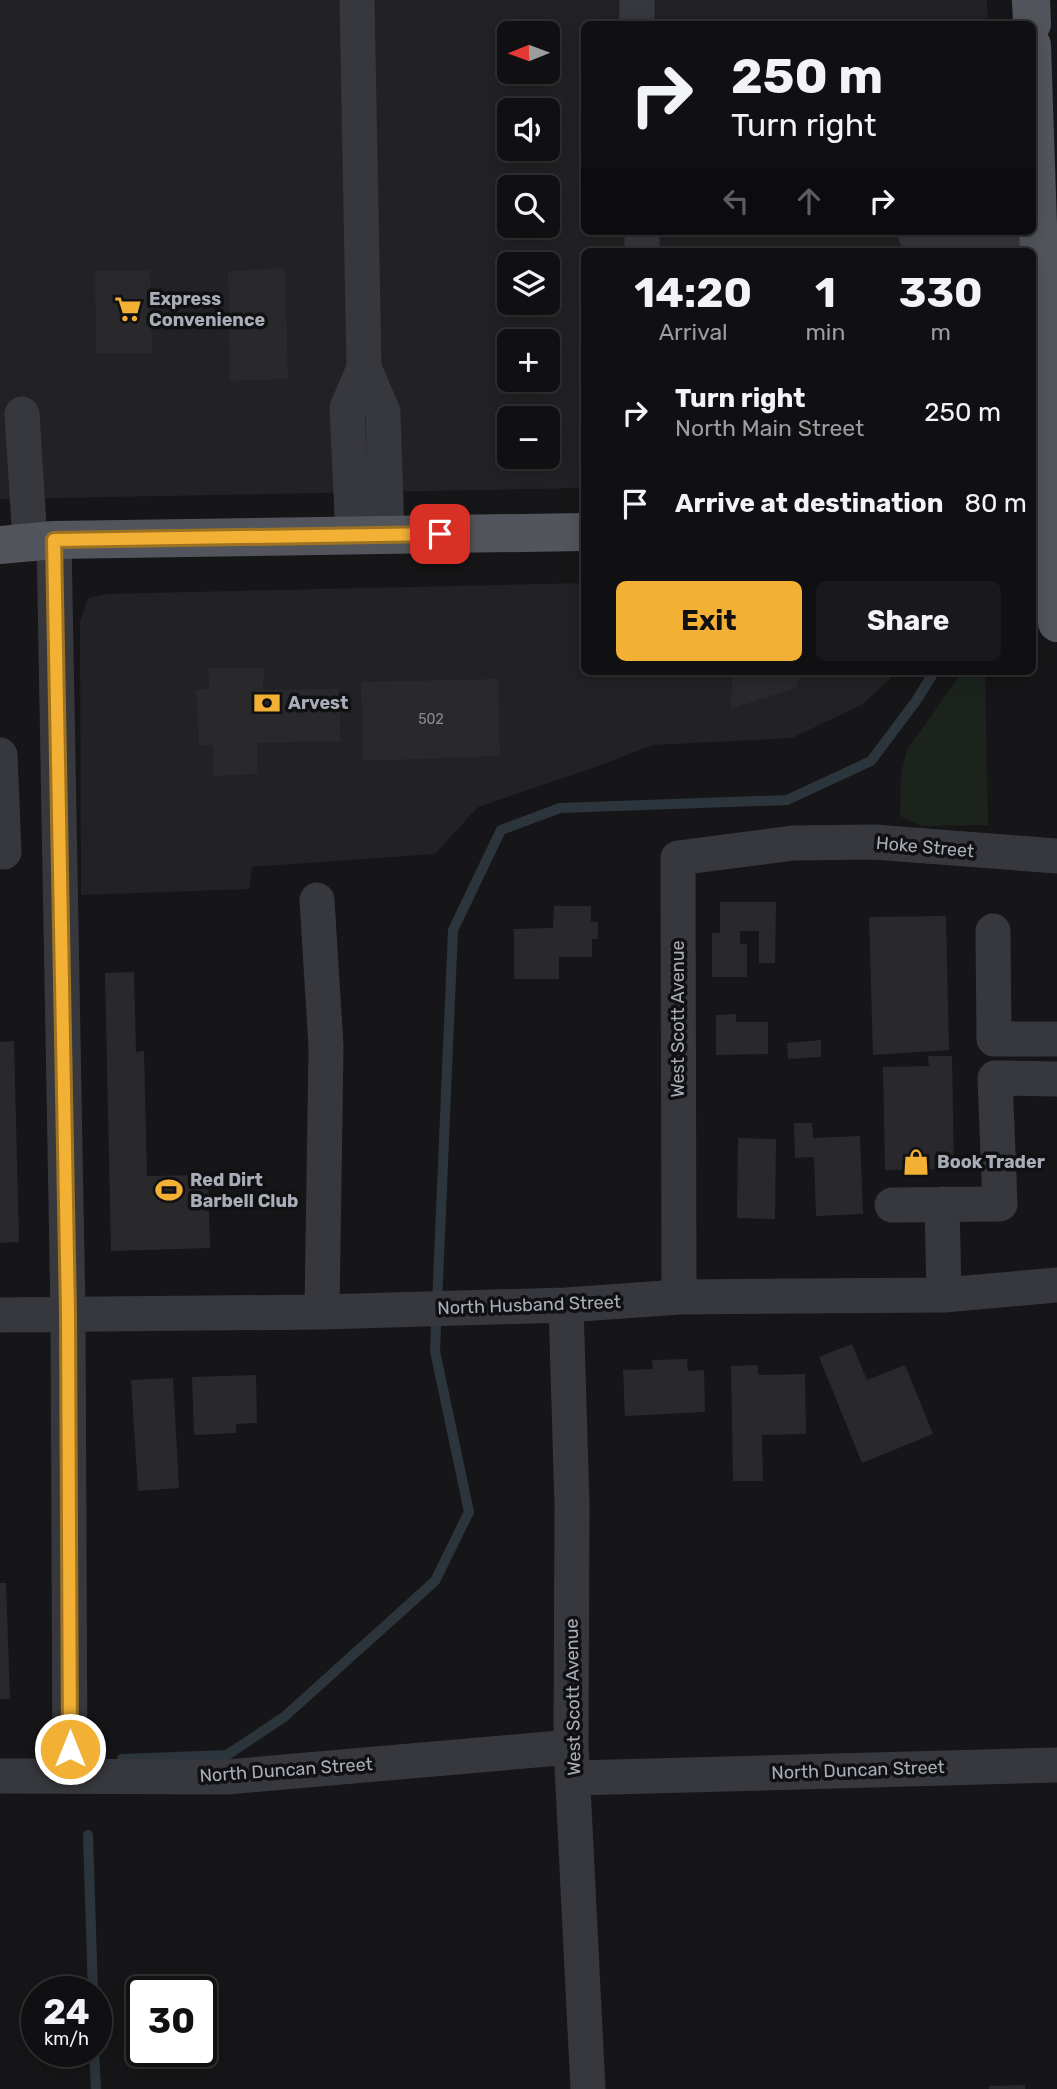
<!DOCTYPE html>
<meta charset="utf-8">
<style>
body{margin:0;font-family:Rubik,sans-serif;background:#19191b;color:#f1f3f6;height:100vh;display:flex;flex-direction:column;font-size:26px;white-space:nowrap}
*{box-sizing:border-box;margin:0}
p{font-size:23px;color:#9c9d9f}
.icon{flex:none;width:38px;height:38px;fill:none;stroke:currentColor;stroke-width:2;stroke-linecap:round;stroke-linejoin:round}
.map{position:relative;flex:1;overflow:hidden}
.sheet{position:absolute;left:581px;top:248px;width:455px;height:427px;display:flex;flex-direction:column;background:#101012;border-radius:10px;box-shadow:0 4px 18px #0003,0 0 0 2px #303032}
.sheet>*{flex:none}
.banner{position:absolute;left:581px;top:21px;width:455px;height:214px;border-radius:10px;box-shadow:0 4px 18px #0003,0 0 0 2px #303032;background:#101012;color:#f1f3f6;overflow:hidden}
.needle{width:46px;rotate:269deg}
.tools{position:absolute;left:497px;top:21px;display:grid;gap:14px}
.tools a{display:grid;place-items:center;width:63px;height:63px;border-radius:10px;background:#101012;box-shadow:0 4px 18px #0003,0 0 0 2px #303032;font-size:35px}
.speed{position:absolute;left:21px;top:1976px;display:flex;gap:14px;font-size:35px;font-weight:700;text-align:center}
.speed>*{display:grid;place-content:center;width:91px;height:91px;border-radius:50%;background:#101012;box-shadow:0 4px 18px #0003,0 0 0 2px #303032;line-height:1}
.speed small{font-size:18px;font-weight:400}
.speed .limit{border:4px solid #111;border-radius:10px;background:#fff;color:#111}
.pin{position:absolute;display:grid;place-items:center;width:60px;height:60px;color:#fff;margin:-30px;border-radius:14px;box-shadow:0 4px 10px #0006}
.me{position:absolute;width:77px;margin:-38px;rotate:0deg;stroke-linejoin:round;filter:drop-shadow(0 0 5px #0008)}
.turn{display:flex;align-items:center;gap:24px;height:147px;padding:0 35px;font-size:32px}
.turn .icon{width:91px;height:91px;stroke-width:2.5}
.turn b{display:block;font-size:49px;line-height:60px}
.lanes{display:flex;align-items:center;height:66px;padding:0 35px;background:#0003;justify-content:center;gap:35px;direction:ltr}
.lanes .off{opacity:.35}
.eta{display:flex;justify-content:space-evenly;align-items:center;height:119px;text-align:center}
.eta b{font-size:42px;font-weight:700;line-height:49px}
.primary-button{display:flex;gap:14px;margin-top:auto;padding:14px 35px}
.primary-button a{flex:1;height:80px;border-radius:10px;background:#f2b134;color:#111;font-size:28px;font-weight:700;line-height:80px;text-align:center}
.primary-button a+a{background:#19191b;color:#f1f3f6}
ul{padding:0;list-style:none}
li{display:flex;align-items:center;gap:21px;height:91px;padding:0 35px}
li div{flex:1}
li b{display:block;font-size:26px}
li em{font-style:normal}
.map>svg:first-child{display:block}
.built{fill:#222225;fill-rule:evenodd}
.green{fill:#1c231d}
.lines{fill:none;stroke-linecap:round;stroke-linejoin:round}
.stream{stroke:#2c353c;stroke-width:10}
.building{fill:#29292c}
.minor{stroke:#37383d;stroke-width:35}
.major{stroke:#53555c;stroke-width:38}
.route-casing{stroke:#9d7322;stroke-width:18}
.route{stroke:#f2b134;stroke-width:12}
.labels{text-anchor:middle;stroke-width:7;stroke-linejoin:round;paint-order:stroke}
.number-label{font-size:14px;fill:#888b94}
.poi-label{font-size:18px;font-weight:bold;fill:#a8adb8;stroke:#111113;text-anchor:start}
.street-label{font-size:18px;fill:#a8adb8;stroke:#111113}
</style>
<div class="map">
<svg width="1057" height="2089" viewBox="0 0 1057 2089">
<rect width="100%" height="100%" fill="#161618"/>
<path class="built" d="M0 0H987L988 24H584V231H994L995 252H584V488L0 499ZM509 33H548V72H509ZM509 110H548V149H509ZM509 187H548V226H509ZM509 264H548V303H509ZM509 341H548V380H509ZM509 418H548V457H509Z
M584 583V672H897L863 704 792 738 653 745 590 769 478 807 435 854 252 867 249 889 81 895 80 622 88 598 106 594Z"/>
<path class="green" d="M962 672H985L988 825 922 826 900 816 901 774 907 750Z"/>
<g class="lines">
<path class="stream" d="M122 1759 227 1755 284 1717 435 1581 469 1512 435 1351 453 930 501 830 560 808 787 800 871 761 916 701 934 672
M88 1835 93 1992
M94 2051 96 2089"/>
</g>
<path class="building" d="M285 268 288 379 230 381 228 271Z
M150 270 151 297 161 295 160 322 151 323 153 354 96 353 95 271Z
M208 668H264L263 690 338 689 341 741 257 743V774L213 776V745L199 746 196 690 209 688Z
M732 672H802L796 688 731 709Z
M498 679 500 756 363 761 361 682Z
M720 902H776L775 963H759V931H740V944H747V977H712V933H720Z
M554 906H591V922H598V939H592V957H559V979H514V929L553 928Z
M946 916 949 1050 873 1055 869 917Z
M134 972 136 1052 144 1051 147 1176 208 1175 210 1248 111 1251 105 973Z
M736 1014V1022H768V1054L716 1055V1015Z
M821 1040V1057L788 1059 787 1043Z
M14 1041 19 1242 0 1243V1042Z
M928 1056H952L954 1169 885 1170 883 1067 929 1066Z
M794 1123H812L813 1138 860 1136 863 1214 816 1216 814 1157 795 1158Z
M738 1138 776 1139 775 1219 737 1218Z
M852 1344 867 1380 905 1365 933 1434 862 1463 819 1357Z
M687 1359 688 1371 704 1370 705 1412 625 1416 623 1370 653 1369 652 1360Z
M758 1365V1375L805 1374 806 1434 762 1435 763 1481H733L731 1366Z
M256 1375 257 1423 236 1424V1433L194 1435 192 1377Z
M173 1378 179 1488 138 1491 131 1380Z
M0 1583H6L10 1699H0Z
M1025 2085V2089H989V2086Z"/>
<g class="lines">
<path class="minor" d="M357 0 364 368 383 412 387 534
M637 0V24
M642 231V252
M916 236 969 237 1039 235
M22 414 30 542
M353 536 347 408 364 368
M54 540 68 1313 70 1776
M0 755 4 852
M317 900 326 1047 322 1312
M993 931 994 1039H1057
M942 1204 944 1295
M892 1205 1000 1204 995 1078 1057 1079
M679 1297 678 858 793 843 874 842 1057 856
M566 1305 572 1504 571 1747 588 2089
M0 1315 322 1312 566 1305 679 1297 944 1295 1057 1285
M0 1776 227 1777 571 1747
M575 1778 1057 1765"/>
<path class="major" d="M1031 0 1032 24
M1032 45 1048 525 1057 623
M0 545 54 540 584 532"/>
</g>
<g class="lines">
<defs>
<path id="route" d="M70 1749 68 1313 54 540 440 534"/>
</defs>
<use href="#route" class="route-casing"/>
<use href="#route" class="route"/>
</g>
<defs>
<symbol id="supermarket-bare" viewBox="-9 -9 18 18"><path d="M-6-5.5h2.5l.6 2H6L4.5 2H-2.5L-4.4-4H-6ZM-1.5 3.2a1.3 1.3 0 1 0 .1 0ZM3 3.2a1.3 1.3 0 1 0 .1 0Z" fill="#f2b134" stroke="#111113" stroke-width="2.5" paint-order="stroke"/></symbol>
<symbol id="bank-bare" viewBox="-9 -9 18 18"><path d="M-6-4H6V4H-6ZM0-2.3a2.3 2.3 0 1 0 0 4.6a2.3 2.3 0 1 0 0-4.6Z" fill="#f2b134" stroke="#111113" stroke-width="2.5" paint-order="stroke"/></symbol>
<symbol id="shop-bare" viewBox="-9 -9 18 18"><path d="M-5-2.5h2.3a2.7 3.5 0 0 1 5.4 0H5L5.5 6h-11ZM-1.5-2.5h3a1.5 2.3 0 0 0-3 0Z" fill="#f2b134" stroke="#111113" stroke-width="2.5" paint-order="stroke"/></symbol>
<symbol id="stadium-bare" viewBox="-9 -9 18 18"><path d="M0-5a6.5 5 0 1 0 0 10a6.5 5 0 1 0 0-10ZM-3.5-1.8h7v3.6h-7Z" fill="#f2b134" stroke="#111113" stroke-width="2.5" paint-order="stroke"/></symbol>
</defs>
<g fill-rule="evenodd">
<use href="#supermarket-bare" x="109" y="290" width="38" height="38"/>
<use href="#bank-bare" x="248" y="684" width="38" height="38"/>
<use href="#shop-bare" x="897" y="1143" width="38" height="38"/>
<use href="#stadium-bare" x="150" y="1171" width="38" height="38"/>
</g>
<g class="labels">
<g class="number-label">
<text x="431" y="724">502</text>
</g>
<g class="poi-label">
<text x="149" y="305">Express<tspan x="149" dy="21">Convenience</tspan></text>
<text x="288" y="709">Arvest</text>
<text x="937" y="1168">Book Trader</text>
<text x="190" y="1186">Red Dirt<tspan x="190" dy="21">Barbell Club</tspan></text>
</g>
<g class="street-label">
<text transform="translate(925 847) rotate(5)" y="6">Hoke Street</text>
<text transform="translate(678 1019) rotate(-90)" y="6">West Scott Avenue</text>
<text transform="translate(529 1305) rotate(-2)" y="6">North Husband Street</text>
<text transform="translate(573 1697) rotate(-91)" y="6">West Scott Avenue</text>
<text transform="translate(286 1770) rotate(-4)" y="6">North Duncan Street</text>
<text transform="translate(858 1770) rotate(-2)" y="6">North Duncan Street</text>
</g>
</g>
</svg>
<div class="tools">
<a><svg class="needle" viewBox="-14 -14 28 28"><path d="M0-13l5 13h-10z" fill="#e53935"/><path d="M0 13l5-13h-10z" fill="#9c9d9f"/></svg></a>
<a><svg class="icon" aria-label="sound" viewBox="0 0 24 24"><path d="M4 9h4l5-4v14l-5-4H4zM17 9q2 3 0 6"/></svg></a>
<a><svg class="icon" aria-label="search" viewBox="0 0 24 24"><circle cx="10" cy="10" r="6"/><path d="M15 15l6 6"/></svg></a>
<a><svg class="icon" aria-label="layers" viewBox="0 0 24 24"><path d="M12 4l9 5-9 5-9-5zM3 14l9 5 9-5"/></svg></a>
<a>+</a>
<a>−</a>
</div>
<div class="speed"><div>24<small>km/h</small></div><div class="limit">30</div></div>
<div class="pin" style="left:440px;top:534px;background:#d93025"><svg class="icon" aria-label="arrive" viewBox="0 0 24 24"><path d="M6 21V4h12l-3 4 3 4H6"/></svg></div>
<svg class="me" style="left:70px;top:1749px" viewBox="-20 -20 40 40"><circle r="17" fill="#f2b134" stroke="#fff" stroke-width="3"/><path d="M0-11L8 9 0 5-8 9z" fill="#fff"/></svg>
<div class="banner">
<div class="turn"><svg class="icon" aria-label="right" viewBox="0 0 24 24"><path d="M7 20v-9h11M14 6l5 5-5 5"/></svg><div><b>250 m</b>Turn right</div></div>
<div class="lanes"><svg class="icon off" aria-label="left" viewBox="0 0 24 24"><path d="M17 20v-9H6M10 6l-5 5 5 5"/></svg><svg class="icon off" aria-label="ahead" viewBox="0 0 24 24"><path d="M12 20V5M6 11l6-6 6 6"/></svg><svg class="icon" aria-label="right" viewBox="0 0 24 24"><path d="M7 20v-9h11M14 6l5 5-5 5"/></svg></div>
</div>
<section class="sheet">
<div class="eta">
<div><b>14:20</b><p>Arrival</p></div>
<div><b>1</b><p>min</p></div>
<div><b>330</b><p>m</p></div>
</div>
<ul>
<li><svg class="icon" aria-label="right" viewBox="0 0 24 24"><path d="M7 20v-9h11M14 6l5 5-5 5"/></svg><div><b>Turn right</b><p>North Main Street</p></div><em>250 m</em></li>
<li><svg class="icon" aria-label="arrive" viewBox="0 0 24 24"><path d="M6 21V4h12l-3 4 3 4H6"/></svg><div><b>Arrive at destination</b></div><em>80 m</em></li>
</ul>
<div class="primary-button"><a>Exit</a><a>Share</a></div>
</section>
</div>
